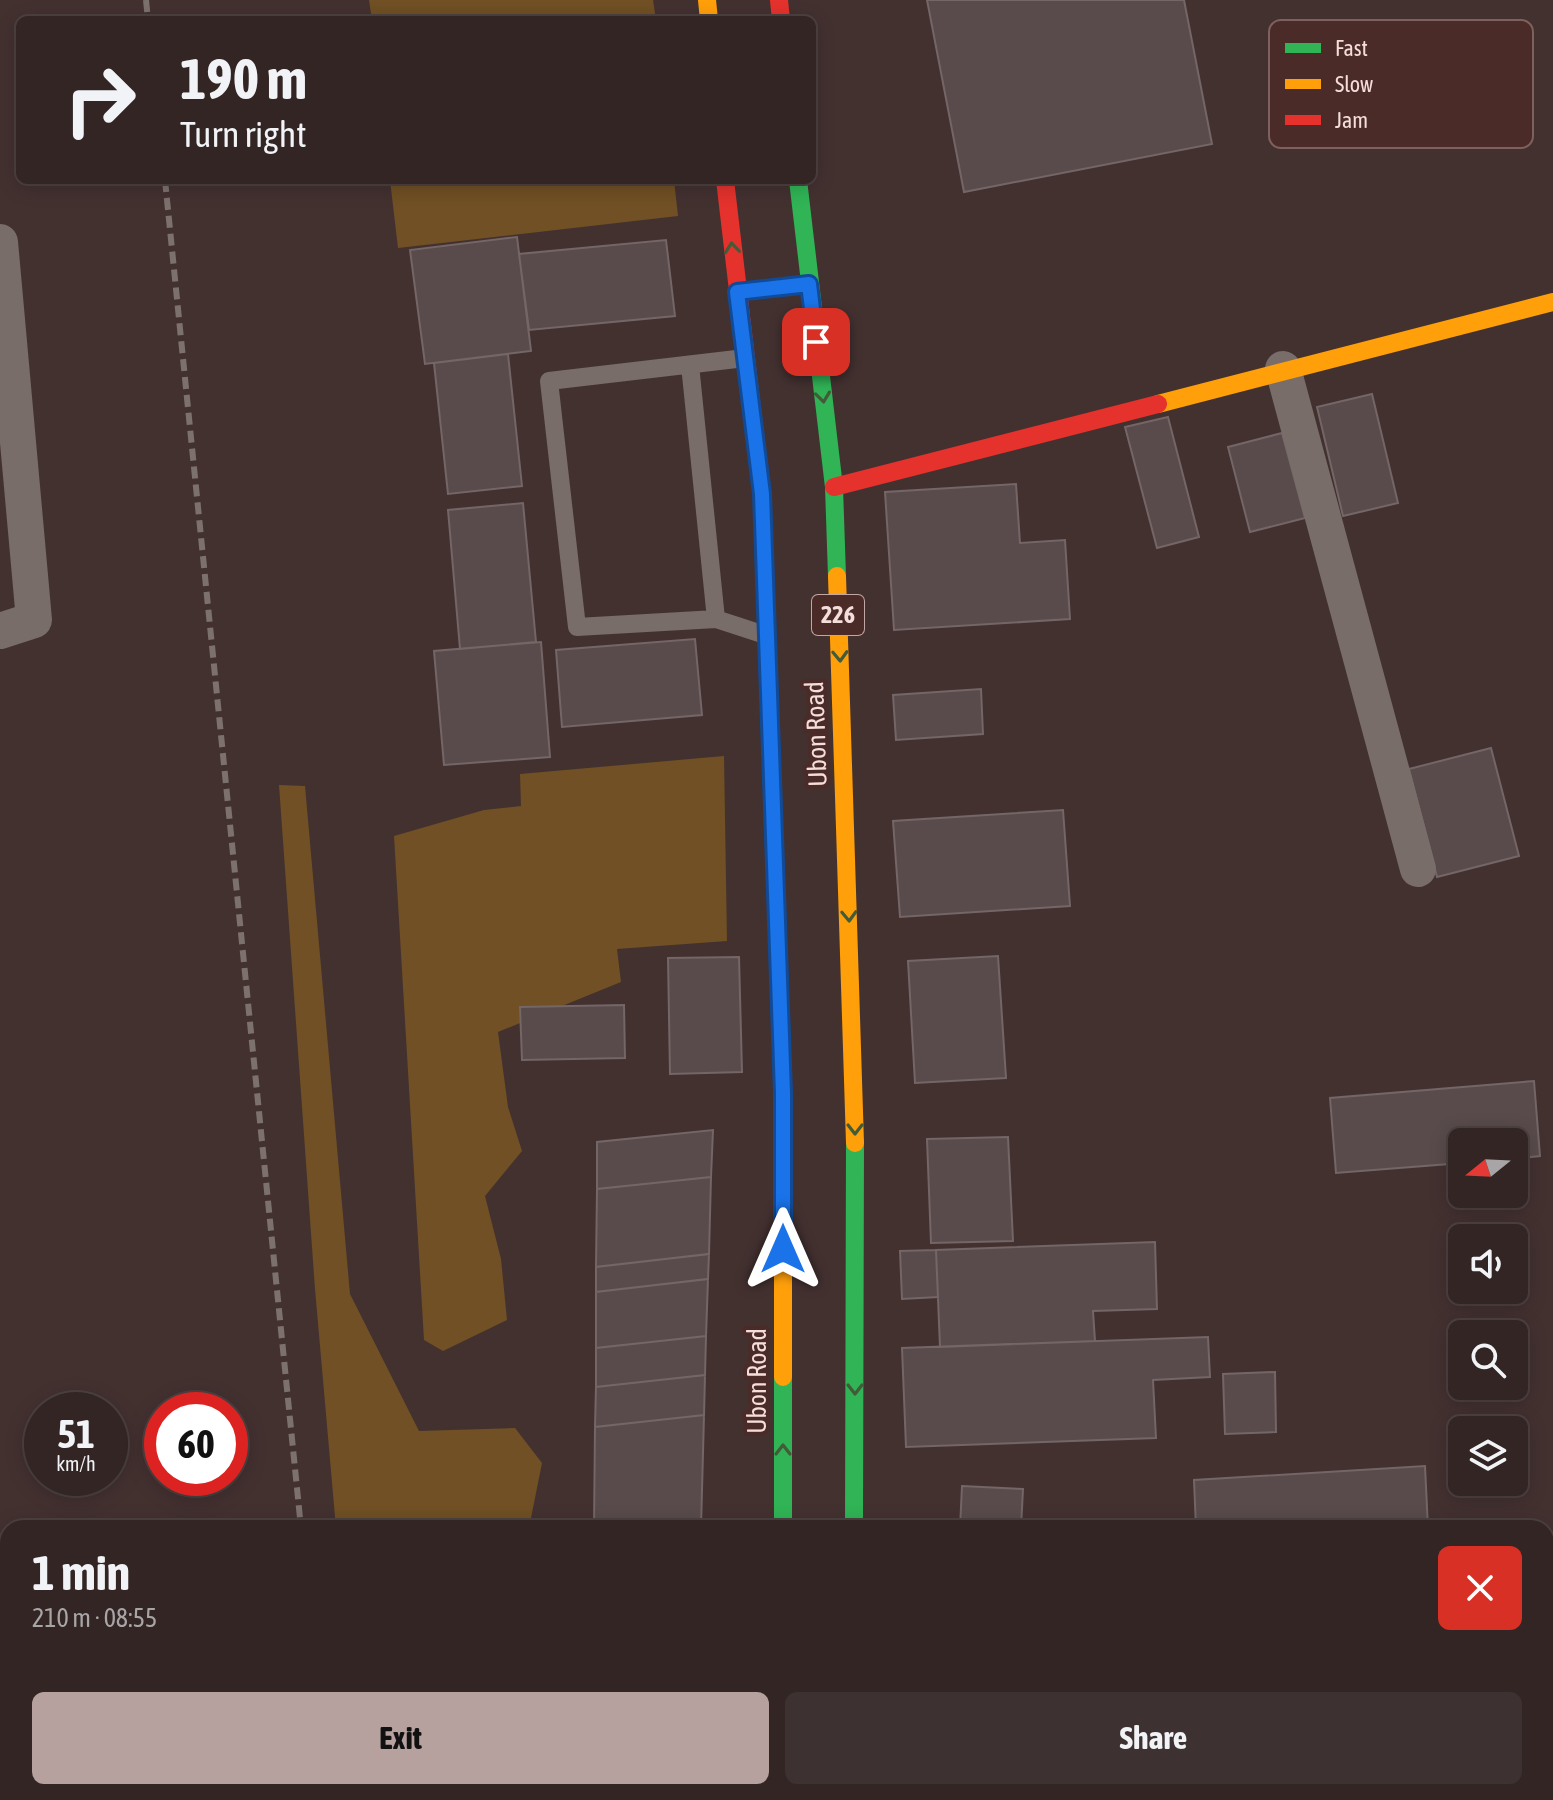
<!DOCTYPE html>
<meta charset="utf-8">
<style>
body{margin:0;font-family:"Asap Condensed",sans-serif;background:#3d3131;color:#f1f3f6;height:100vh;display:flex;flex-direction:column;font-size:30px;white-space:nowrap}
*{box-sizing:border-box;margin:0}
p{font-size:26px;color:#a8a5a6}
.icon{flex:none;width:44px;height:44px;fill:none;stroke:currentColor;stroke-width:2;stroke-linecap:round;stroke-linejoin:round}
.map{position:relative;flex:1;overflow:hidden}
.drawer{position:absolute;left:0px;top:1520px;width:1554px;height:280px;display:flex;flex-direction:column;background:#322524;border-radius:24px 24px 0 0;box-shadow:0 4px 20px #0003,0 0 0 2px #4d4241}
.drawer>*{flex:none}
.hud{position:absolute;left:16px;top:16px;width:800px;height:168px;border-radius:12px;box-shadow:0 4px 20px #0003,0 0 0 2px #4d4241;background:#322524;color:#f1f3f6;overflow:hidden}
.needle{width:52px;rotate:252deg}
.controls{position:absolute;left:1448px;top:1128px;display:grid;gap:16px}
.controls a{display:grid;place-items:center;width:80px;height:80px;border-radius:12px;background:#322524;box-shadow:0 4px 20px #0003,0 0 0 2px #4d4241;font-size:40px}
.speed{position:absolute;left:24px;top:1392px;display:flex;gap:16px;font-size:40px;font-weight:700;text-align:center}
.speed>*{display:grid;place-content:center;width:104px;height:104px;border-radius:50%;background:#322524;box-shadow:0 4px 20px #0003,0 0 0 2px #4d4241;line-height:1}
.speed small{font-size:20px;font-weight:400}
.speed .limit{border:12px solid #d22;background:#fff;color:#111}
.pin{position:absolute;display:grid;place-items:center;width:68px;height:68px;color:#fff;margin:-34px;border-radius:16px;box-shadow:0 4px 12px #0006}
.me{position:absolute;width:88px;margin:-44px;rotate:0deg;stroke-linejoin:round;filter:drop-shadow(0 0 6px #0008)}
.turn{display:flex;align-items:center;gap:28px;height:168px;padding:0 32px;font-size:36px}
.turn .icon{width:104px;height:104px;stroke-width:2.5}
.turn b{display:block;font-size:56px;line-height:68px}
.round{display:grid;place-items:center;flex:none;width:84px;height:84px;border-radius:12px;background:#3d3131}
.headline{display:flex;align-items:center;justify-content:space-between;height:136px;padding:0 32px}
h1{font-size:48px;font-weight:700;line-height:60px}
.action{display:flex;gap:16px;margin-top:auto;padding:16px 32px}
.action a{flex:1;height:92px;border-radius:12px;background:#b6a19f;color:#111;font-size:32px;font-weight:700;line-height:92px;text-align:center}
.action a+a{background:#3d3131;color:#f1f3f6}
.map>svg:first-child{display:block}
.green{fill:#705024}
.building{fill:#594b4c;stroke:#746566;stroke-width:2}
.lines{fill:none;stroke-linecap:round;stroke-linejoin:round}
.lane{stroke:#786d69;stroke-width:18}
.street{stroke:#786d69;stroke-width:36}
.fast{stroke:#30b455;stroke-width:18}
.slow{stroke:#ff9f0a;stroke-width:18}
.jam{stroke:#e5322d;stroke-width:18}
.rail{stroke:#7d716e;stroke-width:6;stroke-dasharray:12 6;stroke-linecap:butt}
.oneway{stroke:#425b38}
.route-casing{stroke:#114b97;stroke-width:20}
.route{stroke:#1a73e8;stroke-width:14}
.labels{text-anchor:middle;stroke-width:8;stroke-linejoin:round;paint-order:stroke}
.shield{fill:#4b2b28;stroke:#c1a8a5;stroke-width:2}
.shield-label{font-size:24px;font-weight:bold;fill:#f4dedb}
.street-label{font-size:26px;fill:#f4dedb;stroke:#4b2b28}
.key{fill:#4b2b28;stroke:#7e615e;stroke-width:2}
.key-label{font-size:22px;fill:#f4dedb}
</style>
<div class="map">
<svg width="1553" height="1800" viewBox="0 0 1553 1800">
<rect width="100%" height="100%" fill="#433130"/>
<path class="green" d="M369 0H653L656 20H372Z
M390 180H674L678 216 398 248Z
M724 756 727 941 617 949 621 982 498 1032 508 1107 522 1151 485 1196 501 1259 507 1320 443 1351 424 1340 394 836 484 810 521 806 520 774Z
M279 785 305 786 350 1294 419 1431 515 1428 542 1463 529 1528H336L315 1289Z
M363 1792H483V1800H363Z"/>
<path class="building" d="M927 0H1184L1212 144 964 192Z
M517 237 531 351 425 364 410 250Z
M666 240 675 316 529 330 519 254Z
M508 354 522 486 448 494 434 363Z
M1372 394 1398 503 1343 516 1317 407Z
M1168 417 1199 537 1157 548 1125 427Z
M1282 433 1305 518 1250 532 1228 447Z
M1016 484 1020 543 1065 540 1070 619 894 630 885 492Z
M523 503 536 642 460 649 448 510Z
M695 639 702 715 562 727 556 650Z
M541 642 550 757 444 765 434 651Z
M981 689 983 734 896 740 893 695Z
M1491 748 1519 856 1437 877 1409 769Z
M1063 810 1070 906 900 917 893 821Z
M998 956 1006 1078 915 1083 908 961Z
M739 957 742 1072 670 1074 668 958Z
M624 1005 625 1058 522 1060 520 1007Z
M1534 1081 1540 1156 1514 1159V1142H1462V1163L1336 1173 1330 1098Z
M713 1130 711 1177 597 1189V1142Z
M1008 1137 1013 1241 931 1243 927 1139Z
M711 1177 709 1254 596 1267 597 1189Z
M1155 1242 1157 1309 1093 1311 1095 1341 940 1347 936 1250Z
M936 1250 938 1297 902 1299 900 1251Z
M709 1254 708 1279 596 1292V1267Z
M708 1279 706 1336 596 1348V1292Z
M706 1336 705 1375 596 1387V1348Z
M1208 1337 1210 1377 1153 1380 1156 1438 906 1447 902 1348Z
M1275 1372 1276 1432 1225 1434 1223 1374Z
M705 1375 704 1415 595 1427 596 1387Z
M704 1415 701 1528H594L595 1427Z
M1425 1466 1428 1528H1196L1194 1480Z
M962 1486 1023 1489 1021 1528H960Z
M551 1792H616L617 1800H551Z
M639 1792H689L640 1797Z
M912 1792H1049V1800H912Z
M1059 1792H1136L1060 1800Z
M1259 1792H1285L1286 1798 1260 1800Z
M1403 1792H1440L1441 1800H1404Z"/>
<g class="lines">
<path class="lane" d="M745 358 549 381 577 627 716 619 765 635
M690 365 716 619
M0 1780 8 1782
M71 1792 119 1800"/>
<path class="street" d="M0 242 34 620 0 631
M1283 369 1418 869
M1546 1695 1553 1694"/>
<path class="fast" d="M798 180 834 487 837 576
M737 292 809 284
M783 1377V1528
M854 1528 855 1143
M783 1792V1800"/>
<path class="slow" d="M707 0 709 20
M1158 404 1553 302
M837 576 855 1143
M769 702 783 1093V1377"/>
<path class="jam" d="M779 0 781 20
M725 180 762 494 769 702
M834 487 1158 404
M857 1792V1800"/>
<path class="rail" d="M146 0 148 20
M165 180 301 1528
M328 1792V1800"/>
</g>
<defs><path id="oneway-chevron" d="M-2-3.5L2.5 0L-2 3.5" fill="none" stroke-width="1.6" stroke-linecap="round" stroke-linejoin="round" transform="scale(2)"/></defs>
<g class="oneway">
<use href="#oneway-chevron" transform="translate(732 248) rotate(-96)"/>
<use href="#oneway-chevron" transform="translate(823 397) rotate(83)"/>
<use href="#oneway-chevron" transform="translate(840 656) rotate(88)"/>
<use href="#oneway-chevron" transform="translate(849 916) rotate(88)"/>
<use href="#oneway-chevron" transform="translate(855 1129) rotate(90)"/>
<use href="#oneway-chevron" transform="translate(855 1389) rotate(90)"/>
<use href="#oneway-chevron" transform="translate(783 1450) rotate(-90)"/>
</g>
<g class="lines">
<defs>
<path id="route" d="M783 1249V1093L762 494 737 292 809 284 816 342"/>
</defs>
<use href="#route" class="route-casing"/>
<use href="#route" class="route"/>
</g>
<g class="labels">
<rect class="shield" x="812" y="595" width="52" height="40" rx="6"/>
<g class="shield-label">
<text x="838" y="623">226</text>
</g>
<g class="street-label">
<text transform="translate(816 734) rotate(-92)" y="9">Ubon Road</text>
<text transform="translate(757 1381) rotate(-90)" y="9">Ubon Road</text>
</g>
</g>
<rect x="1269" y="20" width="264" height="128" rx="12" class="key"/>
<rect x="1285" y="43" width="36" height="10" fill="#30b455"/>
<rect x="1285" y="79" width="36" height="10" fill="#ff9f0a"/>
<rect x="1285" y="115" width="36" height="10" fill="#e5322d"/>
<g class="key-label">
<text x="1335" y="56">Fast</text>
<text x="1335" y="92">Slow</text>
<text x="1335" y="128">Jam</text>
</g>
</svg>
<div class="controls">
<a><svg class="needle" viewBox="-14 -14 28 28"><path d="M0-13l5 13h-10z" fill="#e53935"/><path d="M0 13l5-13h-10z" fill="#a8a5a6"/></svg></a>
<a><svg class="icon" aria-label="sound" viewBox="0 0 24 24"><path d="M4 9h4l5-4v14l-5-4H4zM17 9q2 3 0 6"/></svg></a>
<a><svg class="icon" aria-label="search" viewBox="0 0 24 24"><circle cx="10" cy="10" r="6"/><path d="M15 15l6 6"/></svg></a>
<a><svg class="icon" aria-label="layers" viewBox="0 0 24 24"><path d="M12 4l9 5-9 5-9-5zM3 14l9 5 9-5"/></svg></a>
</div>
<div class="speed"><div>51<small>km/h</small></div><div class="limit">60</div></div>
<div class="pin" style="left:816px;top:342px;background:#d93025"><svg class="icon" aria-label="arrive" viewBox="0 0 24 24"><path d="M6 21V4h12l-3 4 3 4H6"/></svg></div>
<svg class="me" style="left:783px;top:1249px" viewBox="-20 -20 40 40"><path d="M0-17L14 15 0 8-14 15z" fill="#1a73e8" stroke="#fff" stroke-width="4"/></svg>
<div class="hud">
<div class="turn"><svg class="icon" aria-label="right" viewBox="0 0 24 24"><path d="M7 20v-9h11M14 6l5 5-5 5"/></svg><div><b>190 m</b>Turn right</div></div>
</div>
<section class="drawer">
<div class="headline"><div><h1>1 min</h1><p>210 m · 08:55</p></div><a class="round" style="background:#d93025;color:#fff"><svg class="icon" aria-label="close" viewBox="0 0 24 24"><path d="M6 6l12 12M18 6L6 18"/></svg></a></div>
<div class="action"><a>Exit</a><a>Share</a></div>
</section>
</div>
